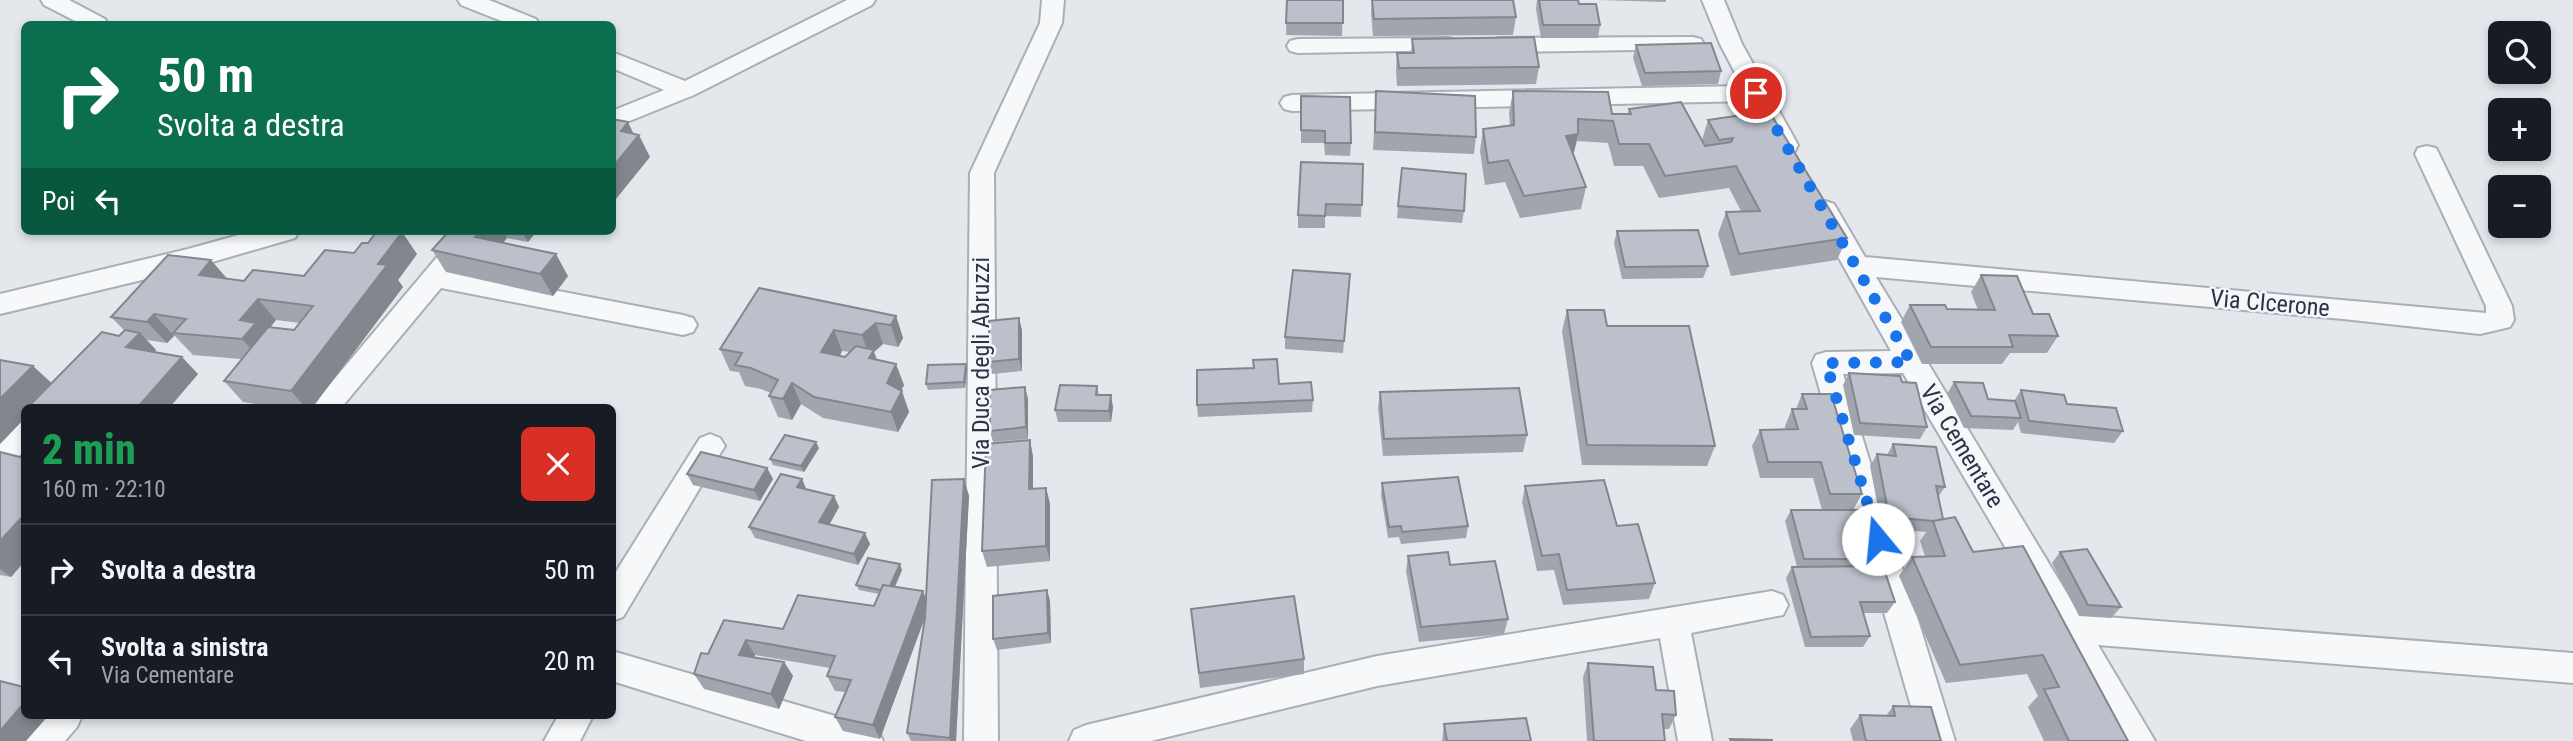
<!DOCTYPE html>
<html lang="it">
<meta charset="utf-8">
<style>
body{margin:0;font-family:"Roboto Condensed",sans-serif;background:#20242c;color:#f1f3f6;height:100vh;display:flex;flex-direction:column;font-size:26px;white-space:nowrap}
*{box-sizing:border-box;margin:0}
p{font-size:23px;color:#9ea1a6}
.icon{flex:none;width:38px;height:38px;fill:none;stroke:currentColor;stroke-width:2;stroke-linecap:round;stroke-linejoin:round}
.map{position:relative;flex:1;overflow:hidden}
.drawer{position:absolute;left:21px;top:404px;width:595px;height:315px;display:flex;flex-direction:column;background:#171b24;border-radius:10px;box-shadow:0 4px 10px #0003}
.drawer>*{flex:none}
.top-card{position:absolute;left:21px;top:21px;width:595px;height:214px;border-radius:10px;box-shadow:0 4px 10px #0003;background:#0b6e4f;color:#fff;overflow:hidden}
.buttons{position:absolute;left:2488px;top:21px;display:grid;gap:14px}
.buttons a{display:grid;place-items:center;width:63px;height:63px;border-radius:10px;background:#171b24;box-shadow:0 4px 10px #0003;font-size:35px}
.pin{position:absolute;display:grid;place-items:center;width:60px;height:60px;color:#fff;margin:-30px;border:4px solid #fff;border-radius:50%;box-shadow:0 2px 7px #0007}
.me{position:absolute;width:77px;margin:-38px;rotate:343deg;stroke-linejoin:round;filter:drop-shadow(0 0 5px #0008)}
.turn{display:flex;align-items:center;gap:24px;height:147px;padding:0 21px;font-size:32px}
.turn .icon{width:91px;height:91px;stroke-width:2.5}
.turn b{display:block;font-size:49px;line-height:60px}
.then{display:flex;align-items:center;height:66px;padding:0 21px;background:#0003;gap:14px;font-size:26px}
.round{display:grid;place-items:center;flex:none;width:74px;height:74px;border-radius:10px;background:#20242c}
.headline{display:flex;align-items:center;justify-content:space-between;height:119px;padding:0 21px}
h1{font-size:42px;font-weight:800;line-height:52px;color:#1e9e55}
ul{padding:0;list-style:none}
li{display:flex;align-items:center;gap:21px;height:91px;padding:0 21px;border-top:2px solid #363941}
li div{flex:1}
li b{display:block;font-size:26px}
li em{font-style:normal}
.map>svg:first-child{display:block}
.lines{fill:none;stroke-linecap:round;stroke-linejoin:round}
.minor-casing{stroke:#a9aeb7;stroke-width:4}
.minor{fill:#f7f8fa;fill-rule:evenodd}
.wall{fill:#a1a5ae;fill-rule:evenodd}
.shaded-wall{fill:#83868d}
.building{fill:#bbc0ca;stroke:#83868d;stroke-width:2}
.route{stroke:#1a73e8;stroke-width:12;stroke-dasharray:0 21.6}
.labels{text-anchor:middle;stroke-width:5;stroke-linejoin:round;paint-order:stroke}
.street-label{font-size:24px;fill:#2b3445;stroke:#f4f6f9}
</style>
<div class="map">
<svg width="2573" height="741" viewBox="0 0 2573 741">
<rect width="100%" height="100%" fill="#e4e7ec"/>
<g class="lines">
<defs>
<path id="minor" d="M41 0H69L105 19 108 24H81L44 5Z
M458 0H489L536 19 539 24H509L461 5Z
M847 0H875L872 5 694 95 612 128V111L664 90 612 68V52L685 81Z
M1042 0H1064L1062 23 994 173 998 741H964L970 173 1040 23Z
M1702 0H1724L1742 44 1798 145 1795 151 1786 153 1777 151 1750 101 1292 111 1284 109 1280 103 1284 97 1292 95 1742 86 1720 44Z
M1693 37 1701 39 1704 44 1701 49 1499 52 1491 50 1488 45 1491 40 1499 38Z
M1448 38 1456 40 1459 45 1456 50 1298 53 1290 51 1287 46 1290 41 1298 39Z
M2427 146 2436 148 2439 154 2512 306 2514 320 2510 327 2480 334 2343 319 1876 277 2080 615 2573 653V683L2098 645 2155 741H2119L1903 373 1843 374 1955 741H1921L1812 363 1816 355 1826 352 1891 351 1812 210 1816 204 1825 201 1834 204 1865 257 2486 313V306L2415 154 2418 148Z
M253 231H299L295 238 188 269 0 314V294L188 249Z
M459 231H487L455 271 683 315 693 318 697 325 693 332 683 335 441 288 341 408H310Z
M24 421V452L10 466 0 470V439L14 425Z
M710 434 720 438 725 446 720 454 623 617 612 621V578L700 438Z
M1772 591 1783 595 1788 605 1783 615 1691 633 1712 741H1678L1660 638 1377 686 1151 741H1069L1074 730 1086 725 1377 656Z
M612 651 866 725 878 730 883 741H806L612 681Z
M44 716H82L77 727 65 741H26L31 730Z
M558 716H593L580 741H544Z"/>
</defs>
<use href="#minor" class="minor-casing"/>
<use href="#minor" class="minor"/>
</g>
<path class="wall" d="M1287 0H1343L1342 36 1286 35Z
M1372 0H1513L1516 17 1513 35 1373 36 1371 13Z
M1537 0H1578L1579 4 1600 25 1598 38H1541L1536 9Z
M1598 0H1666V2Z
M1412 39 1539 67 1536 84 1397 86 1396 71 1397 53H1411Z
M1636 45 1721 71 1718 84 1642 86 1633 58Z
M1376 91 1476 137 1474 154 1373 150Z
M1513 91 1612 114H1628L1629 109 1702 140 1708 120 1769 111 1847 238 1837 260 1731 276 1718 234 1726 212 1741 211 1729 188 1659 198 1643 166H1614L1608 143 1577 141 1573 156 1586 187 1581 209 1520 218 1505 182 1485 185 1480 151 1483 129 1510 126 1509 113Z
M1301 96 1351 143 1350 156 1325 155 1324 143H1301Z
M1363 164 1361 217 1325 216V228H1298V215Z
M1398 206 1464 211 1462 223 1397 218Z
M449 231H537L528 242 507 238 503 243 568 276 553 296 446 272 432 250Z
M1617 231 1708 266 1703 278 1622 279 1614 243Z
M417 254 398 280 403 287 312 408H283L243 402 224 381 241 359 193 355 175 336H174L167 343 147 340 156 350 154 352 198 374 169 408H24V419L0 444V360L51 383 119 336 125 331 111 317 226 278 244 281 304 276ZM276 320 300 323 294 330 270 327Z
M1981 275 2033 314 2058 336 2047 353H2010L2002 364H1922L1901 322 1910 305 1947 309 1978 310 1971 292Z
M1349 286 1343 353 1285 349V337Z
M1567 310 1607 326 1715 446 1707 466 1582 465 1562 331Z
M896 316 903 338 898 347 883 344 874 352 877 360 904 385 901 391 909 412 898 432 823 418 801 404 792 420 778 417 769 396 771 393 761 389 745 386 739 372 730 371 720 349ZM842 351 850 352 845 357 840 356Z
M1022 330V371L992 374 989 362Z
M966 364 967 370 965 388 928 390 926 384Z
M1849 373 1902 382 1927 427 1920 439 1854 435 1843 385Z
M1954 382 1988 399 2014 401 2021 390 2067 404 2123 431 2114 443 2021 433 2018 422 2013 430 1964 428 1947 394Z
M1279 384 1313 400 1312 412 1198 417 1197 405Z
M1097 386 1099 395 1113 407 1111 422H1058L1055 410Z
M1380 392 1527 435 1523 452 1383 456 1378 408Z
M1802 394 1862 494 1853 510 1875 559 1871 566 1895 602 1887 613H1863L1870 636 1863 647H1805L1786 578 1792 567H1797L1785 521 1791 510H1822L1813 478H1760L1752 446 1760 430 1785 429V426L1792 409H1796Z
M1028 399V439L993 442 990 431Z
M1030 440 1033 457V489L1046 488 1050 504V561L987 567 982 551Z
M1893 444 1945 487 1938 497 1943 519 1973 552 2128 741H2044L2028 707 2038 696 2027 674 1946 683 1899 576 1912 557 1925 556 1920 541 1926 532 1882 528 1870 466 1877 454 1887 455Z
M819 448 804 472 773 465 770 459Z
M0 452 20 457 24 452V562L11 577 0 575Z
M767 468 773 479 760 501 693 485 687 474Z
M802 479 806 489 834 496 839 507 829 524 870 544 858 565 755 538 749 527Z
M964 479 969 496 956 741H911L907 733 925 618 880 739 843 731 835 717 845 692 835 691 827 676 830 668 755 655 754 657 784 662 793 676 779 709 704 689 694 674 708 654 724 620 783 629 874 606 879 594 859 590 856 585 902 570 895 587 926 598Z
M1382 483 1468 526 1466 538 1401 544 1399 537 1388 538 1381 495Z
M1525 486 1617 526 1655 583 1649 599 1563 605 1554 570 1537 571 1522 502Z
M2060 552 2121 607 2111 618 2079 616 2052 563Z
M1408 556 1450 565 1508 619 1504 634 1419 642 1406 571Z
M1047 590 1050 601 1051 643 997 650 993 639Z
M1191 609 1304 659V674L1200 688Z
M1588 663 1656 690 1676 715 1669 729H1663L1665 741H1587L1583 677Z
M1893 706 1941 741H1853L1850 729 1860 715 1886 716Z
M1444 724 1531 741H1442Z"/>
<path class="shaded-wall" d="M628 122 636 139 639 135 650 157 616 199 612 192V168L621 131Z
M1578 134 1573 156 1566 136Z
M481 231H503L507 238 489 259 475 237Z
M521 231H537L528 242Z
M402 232 417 254 398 280 403 287 312 408H306L291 391 378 264Z
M556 254 568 276 553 296 540 274Z
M211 260 230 282 199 275Z
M258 299 276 320 265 334 261 361 242 339 240 320Z
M154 314 174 336 167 343 147 322Z
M896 316 903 338 898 347 891 325Z
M1019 318 1022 330V371L1019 359Z
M876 323 883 344 874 352 881 371 869 358V356L862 335Z
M834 330 842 351 830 373 821 352Z
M140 333 156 350 143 364 126 347Z
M182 357 198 374 169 408H137Z
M896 364 904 385 894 404 887 383Z
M966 364 967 370 965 388 964 382Z
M33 366 56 387 36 408H24V413L22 412 24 414V419L0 444V399Z
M792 383 801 404 792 420 783 399Z
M1025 387 1028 399V439L1026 427Z
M902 391 909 412 898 432 891 412Z
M1111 395 1113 407 1111 422 1109 411Z
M1030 440 1033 457V506L1029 489Z
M816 442 819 448 804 472 801 466Z
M767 468 773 479 760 501 754 490Z
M802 479 807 491 797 487Z
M964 479 969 496 956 741H951L950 738Z
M1046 488 1050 504V561L1046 546Z
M834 496 839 507 825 533 819 522Z
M24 515V562L11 577 0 569V541Z
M865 533 870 544 858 565 854 554Z
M900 564 902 570 890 597 888 591Z
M1047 590 1050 601 1051 643 1048 633Z
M923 591 929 606 880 739 873 725Z
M746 640 755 655 749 670 739 655Z
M784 662 793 676 779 709 771 694Z
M24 703V716H48L26 741H0V731Z"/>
<path class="building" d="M1287 0H1343V23H1286Z
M1372 0H1513L1516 17 1374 19Z
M1539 0H1578L1579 4H1596L1600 25H1543Z
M1534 37 1539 67 1399 68 1397 53H1414L1412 39Z
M1711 43 1721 71 1645 73 1636 45Z
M1376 91 1475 96 1476 137 1375 132Z
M1513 91 1608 92 1612 114H1631L1629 109 1681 102 1705 146 1731 142 1733 138 1719 140 1708 120 1769 111 1847 238 1739 254 1726 212 1760 211 1736 166 1665 176 1649 144H1619L1613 121 1578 119V134L1566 136 1586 187 1524 196 1508 160 1488 163 1483 129 1514 125Z
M1301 96 1350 97 1351 143H1325V131L1301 130Z
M612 119 628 122 621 131 639 135 612 168Z
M1301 162 1363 164 1362 205 1326 204 1325 216 1298 215Z
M1402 168 1466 174 1464 211 1398 206Z
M1698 230 1708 266 1625 267 1617 231Z
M377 231 402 232 378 264 387 265 291 391 224 381 268 327 294 330 313 306 258 299 240 320 256 323 242 339 173 333 186 319 154 314 147 322 111 317 168 255 211 260 199 275 244 281 253 270 304 276 325 250 354 253 362 243H368Z
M449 231H481L475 237 556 254 540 274 432 250Z
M1293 270 1350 274 1344 341 1285 337Z
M1981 275 2017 276 2033 314H2049L2058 336 2009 335 2013 347H1931L1910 305H1945L1947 309 1995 310Z
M759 288 896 316 891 325 876 323 862 335 834 330 821 352 845 357 856 346 874 350 869 358 896 364 887 383 902 391 891 412 814 397 792 383 783 399 769 396 778 380 751 368 735 365 742 353 720 349Z
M1567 310H1604L1607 326H1689L1715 446 1587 445Z
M1019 318V359L989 362V321Z
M125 330 140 333 126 347 182 357 137 408H27L102 332 119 336Z
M1277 359 1279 384 1311 382 1313 400 1197 405V370L1254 368 1253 360Z
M0 360 33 366 0 399Z
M966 364 964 382 926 384 928 365Z
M1849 373 1900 376 1902 382 1916 383 1927 427 1860 423Z
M1954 382 1983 383 1988 399 2015 401 2021 418 1971 416Z
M1060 385 1097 386 1096 395H1111L1109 411 1055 410Z
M1025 387 1026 427 990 431V390Z
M1519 388 1527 435 1384 439 1380 392Z
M2021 390 2064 395 2067 404 2116 408 2123 431 2029 421Z
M1802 394H1831L1862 494H1830L1821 462H1768L1760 430 1798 429 1792 409H1807Z
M785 435 816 442 801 466 770 459Z
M1030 440 1029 489 1046 488V546L982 551 986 444Z
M1893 444 1936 447 1945 487 1936 486 1943 519 1934 521 1889 517 1877 454 1896 456Z
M0 452 20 457 24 452V515L0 541Z
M701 452 767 468 754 490 687 474Z
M781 474 802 479 797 487 834 496 819 522 865 533 854 554 749 527Z
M1458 477 1468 526 1402 532 1401 526 1389 527 1382 483Z
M964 479 950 738 907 733 925 618 932 480Z
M1604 480 1617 526 1638 524 1655 583 1567 590 1559 554 1542 556 1525 486Z
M1791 510H1861L1875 559H1804Z
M1955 517 1973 552 2023 546 2128 741H2069L2044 689 2059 687 2043 655 1960 665 1912 557 1945 556 1933 521Z
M2087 549 2121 607 2088 605 2060 552Z
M1448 552 1450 565 1495 561 1508 619 1421 627 1408 556Z
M868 558 900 564 890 586 883 585 881 590 856 585Z
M1883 566 1895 602H1860L1870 636 1811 637 1792 567Z
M883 585 923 591 873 725 835 717 851 680 827 676 835 656 746 640 739 655 784 662 771 694 694 674 701 653 708 654 724 620 783 629 798 595 874 606Z
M1047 590 1048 633 993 639V596Z
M1294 596 1304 659 1199 673 1191 609Z
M1588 663 1653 667 1656 690 1674 691 1676 715 1662 714 1665 741H1594Z
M0 681 24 687V703L0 731Z
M1893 706 1931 707 1941 741H1866L1860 715 1895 716Z
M1526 718 1531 741H1447L1444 724Z
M1730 739 1772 740V741H1731Z"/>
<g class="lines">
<path class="route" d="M1756 93 1911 362 1826 363 1878 539"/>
</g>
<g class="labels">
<g class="street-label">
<text transform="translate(2270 303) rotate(5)" y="8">Via CIcerone</text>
<text transform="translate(981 363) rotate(-90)" y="8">Via Duca degli Abruzzi</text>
<text transform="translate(1962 446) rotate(59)" y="8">Via Cementare</text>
</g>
</g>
</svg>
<div class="buttons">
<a><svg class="icon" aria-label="search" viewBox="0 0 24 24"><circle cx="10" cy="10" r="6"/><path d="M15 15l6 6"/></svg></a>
<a>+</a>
<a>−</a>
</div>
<div class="pin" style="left:1756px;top:93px;background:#d93025"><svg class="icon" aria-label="arrive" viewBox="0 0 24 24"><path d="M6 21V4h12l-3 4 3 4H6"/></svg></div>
<svg class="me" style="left:1878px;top:539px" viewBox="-20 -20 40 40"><circle r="19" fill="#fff"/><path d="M0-13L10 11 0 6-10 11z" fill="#1a73e8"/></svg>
<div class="top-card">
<div class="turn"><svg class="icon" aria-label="right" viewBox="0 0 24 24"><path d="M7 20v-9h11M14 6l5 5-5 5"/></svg><div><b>50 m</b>Svolta a destra</div></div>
<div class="then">Poi<svg class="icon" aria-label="left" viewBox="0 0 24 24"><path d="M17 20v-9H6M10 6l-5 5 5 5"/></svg></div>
</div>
<section class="drawer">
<div class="headline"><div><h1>2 min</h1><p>160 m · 22:10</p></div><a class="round" style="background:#d93025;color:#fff"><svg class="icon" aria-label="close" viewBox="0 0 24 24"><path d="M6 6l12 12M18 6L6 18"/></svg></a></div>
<ul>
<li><svg class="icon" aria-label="right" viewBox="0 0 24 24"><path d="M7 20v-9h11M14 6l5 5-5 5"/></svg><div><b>Svolta a destra</b></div><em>50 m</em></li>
<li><svg class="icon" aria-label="left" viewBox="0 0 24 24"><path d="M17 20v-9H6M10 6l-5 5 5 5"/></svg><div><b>Svolta a sinistra</b><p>Via Cementare</p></div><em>20 m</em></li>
</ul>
</section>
</div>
